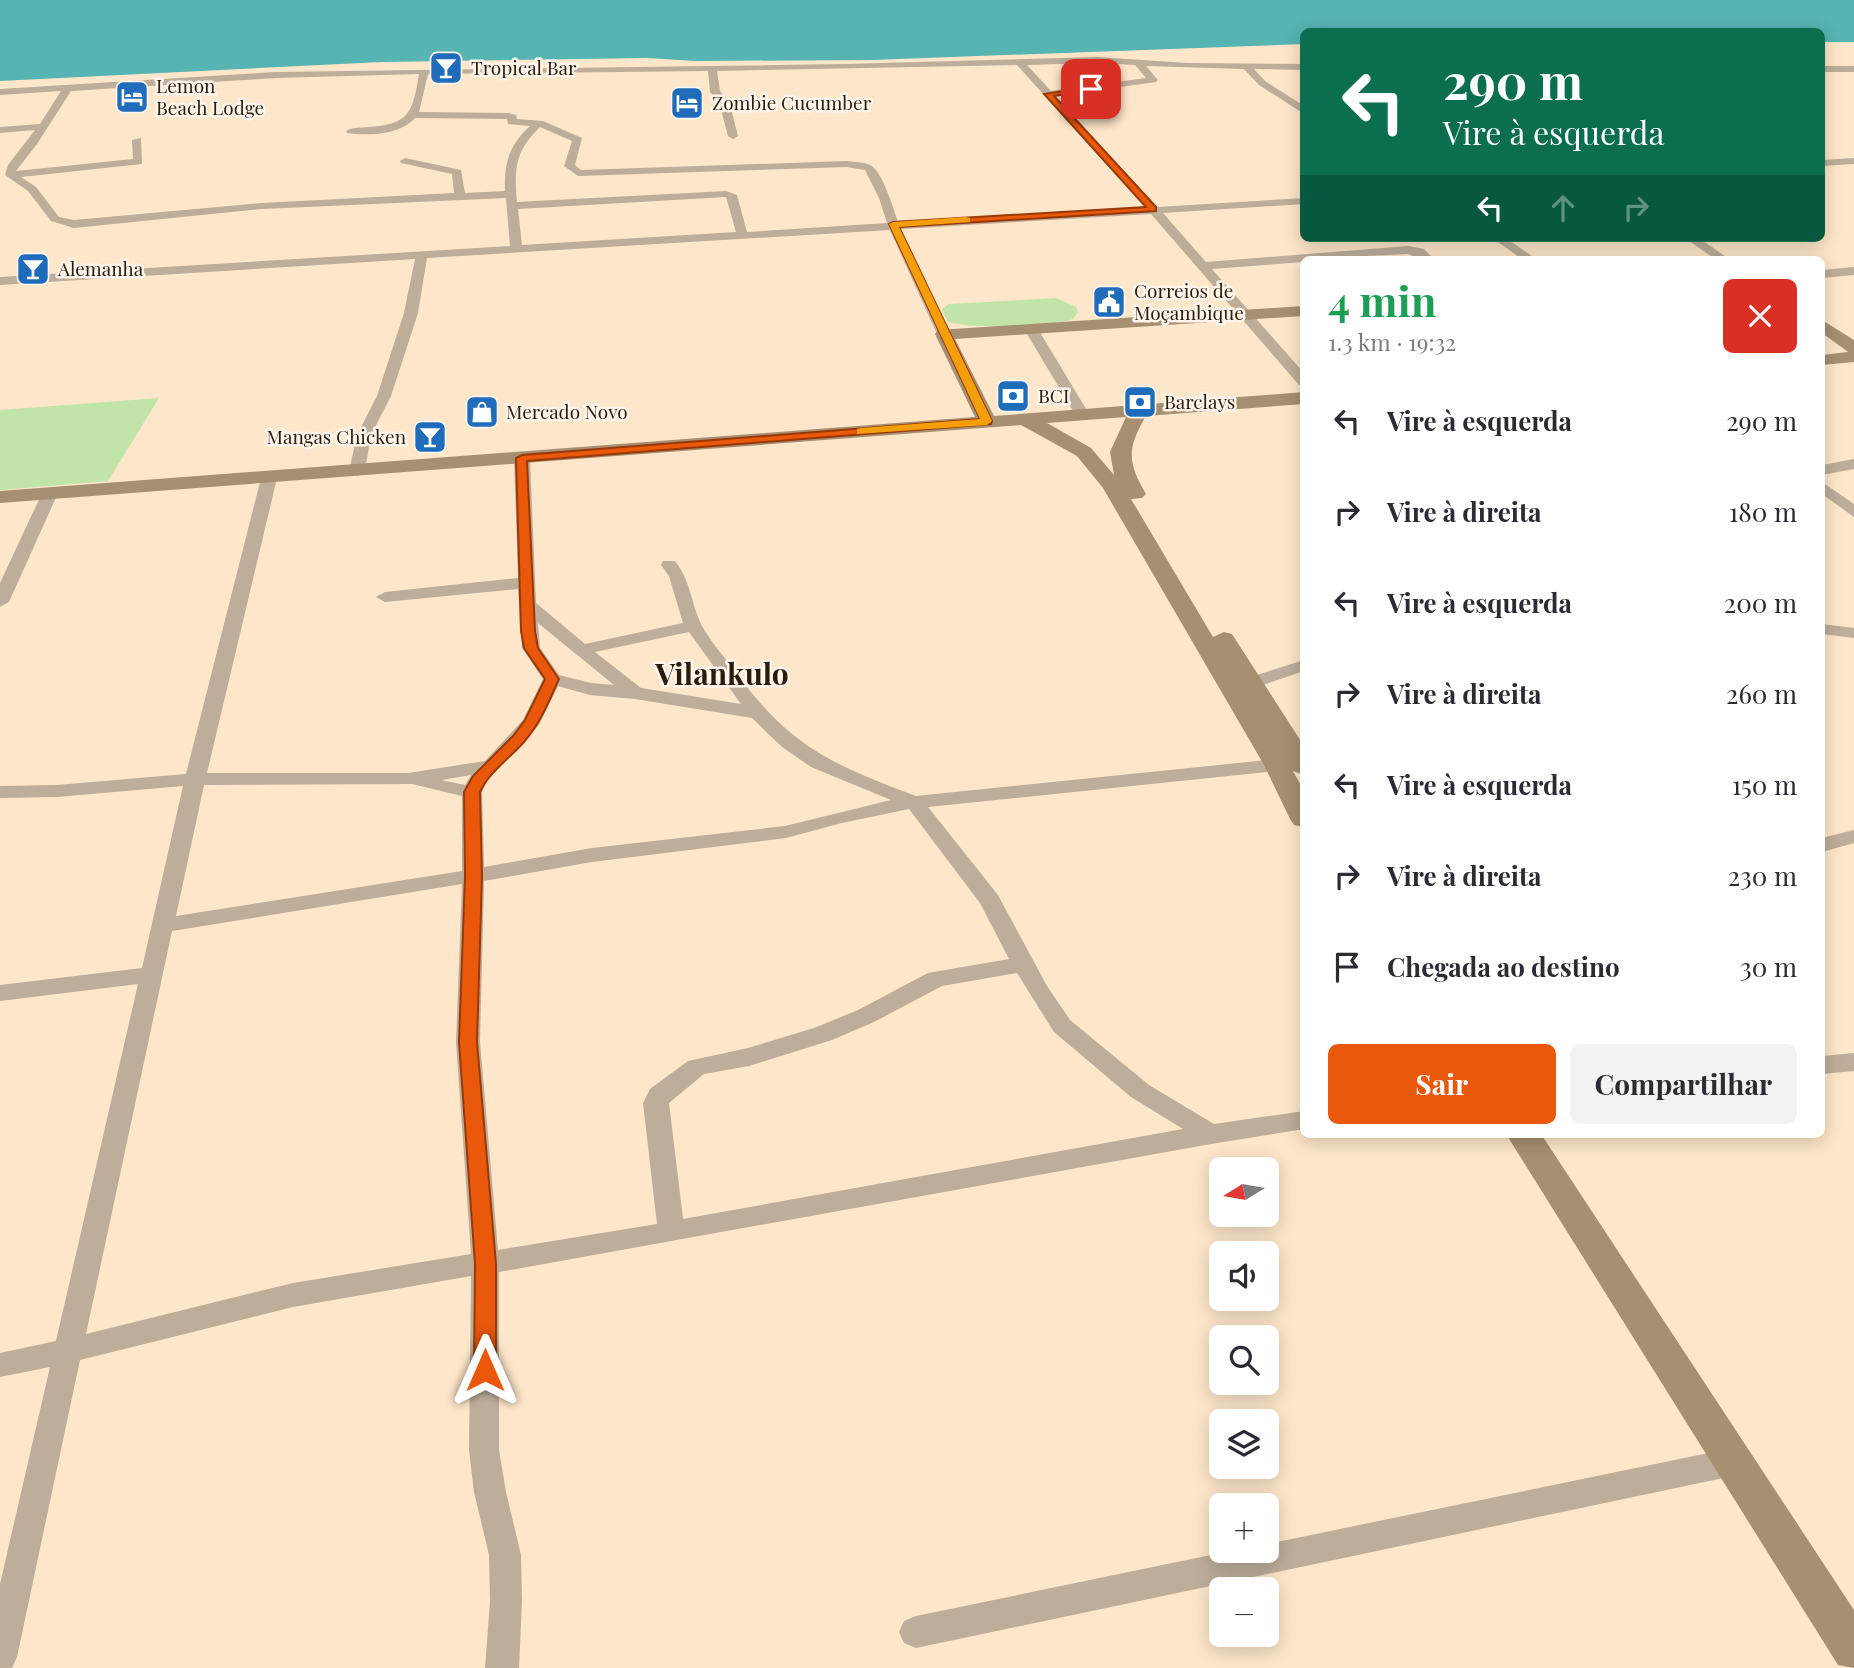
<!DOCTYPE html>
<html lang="pt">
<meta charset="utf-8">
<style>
body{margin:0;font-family:"Playfair Display",serif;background:#f2f2f3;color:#2b2b33;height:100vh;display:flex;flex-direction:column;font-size:26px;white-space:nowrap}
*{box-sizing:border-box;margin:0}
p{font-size:23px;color:#7c7c81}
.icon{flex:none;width:38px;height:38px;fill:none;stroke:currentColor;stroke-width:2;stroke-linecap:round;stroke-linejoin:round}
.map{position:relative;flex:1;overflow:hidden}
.drawer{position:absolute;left:1300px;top:256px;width:525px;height:882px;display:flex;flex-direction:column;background:#fff;border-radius:10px;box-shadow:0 4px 18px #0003}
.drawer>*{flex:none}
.top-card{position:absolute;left:1300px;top:28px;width:525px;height:214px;border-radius:10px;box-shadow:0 4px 18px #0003;background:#0b6e4f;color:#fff;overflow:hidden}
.needle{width:46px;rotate:259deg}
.controls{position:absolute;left:1209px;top:1157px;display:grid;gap:14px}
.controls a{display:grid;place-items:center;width:70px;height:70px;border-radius:10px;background:#fff;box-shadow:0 4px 18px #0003;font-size:35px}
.pin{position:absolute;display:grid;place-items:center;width:60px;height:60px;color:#fff;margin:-30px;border-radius:14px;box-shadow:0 4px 10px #0006}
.me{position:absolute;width:77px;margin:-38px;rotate:0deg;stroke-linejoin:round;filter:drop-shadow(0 0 5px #0008)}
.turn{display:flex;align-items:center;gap:24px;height:147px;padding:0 28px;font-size:32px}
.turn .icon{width:91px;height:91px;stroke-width:2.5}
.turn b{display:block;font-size:49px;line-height:60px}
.lanes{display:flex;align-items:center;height:66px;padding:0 28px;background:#0003;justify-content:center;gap:35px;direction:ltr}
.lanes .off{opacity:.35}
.round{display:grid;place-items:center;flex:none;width:74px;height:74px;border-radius:10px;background:#f2f2f3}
.overview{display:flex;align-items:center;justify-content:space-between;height:119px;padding:0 28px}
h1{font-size:42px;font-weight:700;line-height:52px;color:#1e9e55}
.action{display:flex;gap:14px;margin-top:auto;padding:14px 28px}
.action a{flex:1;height:80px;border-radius:10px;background:#ea580c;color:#fff;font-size:28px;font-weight:700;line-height:80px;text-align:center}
.action a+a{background:#f2f2f3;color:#2b2b33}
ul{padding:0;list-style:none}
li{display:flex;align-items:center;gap:21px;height:91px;padding:0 28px}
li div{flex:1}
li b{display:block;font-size:26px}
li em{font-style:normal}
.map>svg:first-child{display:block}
.green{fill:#c1e4a9}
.water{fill:#56b4b2}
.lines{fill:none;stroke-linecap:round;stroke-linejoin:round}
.minor{fill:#bdad99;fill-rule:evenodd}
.secondary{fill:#a78f71;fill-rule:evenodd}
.route{fill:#ea580c;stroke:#983908;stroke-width:2}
.slow{fill:#f59e0b}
.labels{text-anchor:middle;stroke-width:5;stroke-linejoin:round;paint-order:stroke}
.far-poi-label{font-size:19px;fill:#2a1c08;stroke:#fef6ec;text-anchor:start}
.district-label{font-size:30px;font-weight:bold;fill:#2a1c08;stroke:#fef6ec}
</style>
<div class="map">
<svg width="1854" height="1668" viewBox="0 0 1854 1668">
<rect width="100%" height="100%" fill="#fde6c9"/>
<path class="green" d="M1056 298 1076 307 1078 312 1073 319C1053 326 964 330 947 321L942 309 949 304Z
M159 398 108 481 0 490V410Z"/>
<path class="water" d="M0 0H1854V42H1822V32H1304V44L872 60 696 61 647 58 381 62 0 81Z"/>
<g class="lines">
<path class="minor" d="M1098 57 1187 63 1304 64V70L1254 69 1265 81 1304 106V114L1259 85 1244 69 1146 66 1158 80 1156 82 1055 96 1157 207 1304 198V204L1163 213 1206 262 1408 246 1424 249 1434 259H1421L1408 254 1304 259V262L1212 269 1304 373V386L1299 385 1151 214 901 229 951 334 944 338 937 334 890 230 427 258 418 313 391 396 371 435 365 471 357 476 349 471 357 435 377 396 404 313 415 259 0 285V277L510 246 506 198 262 209 74 228 51 221 28 191 5 175 8 165 35 130 0 133V127L40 124 61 91 0 95V89L276 72 845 64ZM1098 63 1135 65 1146 78 1051 91 1027 65ZM1017 65 1145 207 898 222C894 210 882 170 870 165 864 162 854 162 847 161L581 170 575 165 582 138 543 121 517 119 516 115 508 113 419 112 428 74 708 71 710 92 719 102 728 136 733 139 738 136 729 101 720 91 717 71ZM419 74C413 112 409 125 368 127 360 128 352 127 346 131L347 133C369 136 400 135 415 118L507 119 508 124 530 126C509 145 504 163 505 191L465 193 461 170 405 158 400 161 401 163 452 174 454 193 262 203 74 220 59 217 36 187 21 177 142 164 141 138 132 140 133 159 16 171 37 144 71 91 276 78ZM540 127 572 141 564 166 578 176 847 167 865 170 879 198 887 223 747 232 737 195 726 191 517 202C514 169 515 151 540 127ZM726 197 736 232 522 245 518 209Z
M1822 66H1854V72H1822Z
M1854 158V164L1822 166V160Z
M1492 238H1506L1536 259H1522Z
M1685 238H1699L1729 259H1715Z
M1854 267V275L1822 278V270Z
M1031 325 1038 329 1089 414 1087 417 1082 418 1075 414 1024 329Z
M522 453 530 458 536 603 585 644 683 623 669 576 661 565 663 561H675C691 581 691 604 702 626 710 641 723 655 733 669 790 747 829 763 916 796L1277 759 1284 761 1287 765 1284 769 1277 771 928 807 998 895 1047 986 1070 1020 1149 1085 1214 1124 1304 1111V1129L1211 1144 499 1272V1450L506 1492 521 1555 522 1601 519 1668H485L490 1601 489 1555 474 1492 469 1450 471 1276 293 1307 80 1360 17 1657 12 1668H0V1584L50 1367 0 1377V1353L56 1341 138 984 0 1001V985L142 968 183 786 57 797 0 798V786L57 785 186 774 261 478 269 473 277 478 207 773H408L485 761 523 720 543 679 522 648 518 589 385 602 376 597 385 592 518 578 514 458ZM538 623 614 685 591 683 559 675 540 648ZM689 632 741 704 641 688 595 652ZM558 686 590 695 635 699 752 718 782 747 811 767 891 800 785 826 592 848 484 867 482 792 487 781 539 725ZM471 775 465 785 441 780ZM412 784 462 796V871L176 916 204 785ZM909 809 980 903 1009 959 928 973 858 1010 814 1028 748 1048 688 1061 650 1089 643 1103 657 1224 498 1250 480 1042 484 881 592 862 786 838 842 823ZM462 884 456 1042 471 1254 293 1283 86 1334 172 931ZM1017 973 1054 1032 1131 1097 1183 1129 683 1219 669 1103 704 1074 749 1066 832 1040 874 1022 942 986Z
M1854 459V469L1822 475V465Z
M1822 482 1854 504V517L1822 494Z
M50 488 58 493 9 602 0 607V583L42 493Z
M1822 624 1854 628V638L1822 634Z
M1304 660V671L1251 689 1242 683 1244 679Z
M1854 830V843L1822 852V838Z
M1854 1053V1071L1822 1074V1056Z
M1733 1448 1744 1452 1748 1462 1744 1472 1733 1476 916 1648 904 1643 899 1632 904 1621 916 1616 1235 1550H1267V1544Z"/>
<path class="secondary" d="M1304 306V316L955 339 994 416 1304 392V404L1146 416C1127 448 1127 462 1146 494L1142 498 1131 499 1213 637 1224 632 1232 634 1304 746V775L1293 771 1304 791V827L1294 825 1290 819 1264 765 1103 488 1077 456 1021 425 0 503V491L975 417 935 334 938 330ZM1126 417 1110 452 1114 475 1091 448 1047 423Z
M1822 320 1854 340V362L1822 365V355L1848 352 1822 333Z
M1506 1134H1541L1854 1610V1668L1838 1665Z"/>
</g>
<path class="route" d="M1091 87 1094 90 1054 96 1156 207V211L899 227 992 421 991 424 527 461 535 631 538 648 559 679C549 701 540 724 524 742 509 759 489 772 480 792L482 876 477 1042 496 1264V1370L493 1377 485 1380 477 1377 474 1370 475 1264 459 1042 465 876 464 792 473 776 513 736 525 720 545 679 524 648 521 631 516 458 522 455 980 419 889 224 893 222 1146 207 1044 94Z"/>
<path class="slow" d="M966 217 970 218V222L899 227 992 421 987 425 857 434V429L861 428 980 419 889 224 893 222Z"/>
<defs>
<symbol id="bar-square" viewBox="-11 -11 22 22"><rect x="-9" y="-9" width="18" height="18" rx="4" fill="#1f6cbb" stroke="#fef6ec"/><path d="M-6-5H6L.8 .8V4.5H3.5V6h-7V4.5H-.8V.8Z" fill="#fff"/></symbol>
<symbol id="hotel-square" viewBox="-11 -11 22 22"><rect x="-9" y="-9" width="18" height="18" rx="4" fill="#1f6cbb" stroke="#fef6ec"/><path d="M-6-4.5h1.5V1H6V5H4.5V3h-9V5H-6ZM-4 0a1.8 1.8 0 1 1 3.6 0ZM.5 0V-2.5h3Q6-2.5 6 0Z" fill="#fff"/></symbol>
<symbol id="civic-square" viewBox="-11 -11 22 22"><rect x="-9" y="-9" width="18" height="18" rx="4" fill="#1f6cbb" stroke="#fef6ec"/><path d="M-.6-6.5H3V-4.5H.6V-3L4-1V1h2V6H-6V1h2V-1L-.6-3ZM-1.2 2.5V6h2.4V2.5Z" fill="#fff"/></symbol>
<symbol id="bank-square" viewBox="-11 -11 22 22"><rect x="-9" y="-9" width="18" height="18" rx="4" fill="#1f6cbb" stroke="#fef6ec"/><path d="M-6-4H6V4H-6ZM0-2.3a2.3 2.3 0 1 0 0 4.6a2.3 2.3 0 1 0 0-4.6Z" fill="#fff"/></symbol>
<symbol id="shop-square" viewBox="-11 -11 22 22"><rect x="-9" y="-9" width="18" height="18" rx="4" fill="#1f6cbb" stroke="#fef6ec"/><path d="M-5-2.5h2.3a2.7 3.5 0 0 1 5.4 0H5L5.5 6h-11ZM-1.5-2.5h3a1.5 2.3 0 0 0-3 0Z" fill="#fff"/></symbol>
</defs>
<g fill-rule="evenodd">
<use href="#bar-square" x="427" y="49" width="38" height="38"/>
<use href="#hotel-square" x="113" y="78" width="38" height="38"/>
<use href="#hotel-square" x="668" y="84" width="38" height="38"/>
<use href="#bar-square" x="14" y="250" width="38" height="38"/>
<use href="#civic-square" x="1090" y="283" width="38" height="38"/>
<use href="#bank-square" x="994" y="377" width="38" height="38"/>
<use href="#bank-square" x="1121" y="383" width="38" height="38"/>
<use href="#shop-square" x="463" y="393" width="38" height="38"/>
<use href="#bar-square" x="411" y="418" width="38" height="38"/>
</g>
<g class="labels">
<g class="far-poi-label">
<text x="471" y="75">Tropical Bar</text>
<text x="156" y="93">Lemon<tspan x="156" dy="22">Beach Lodge</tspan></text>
<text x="712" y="110">Zombie Cucumber</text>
<text x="58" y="276">Alemanha</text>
<text x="1134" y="298">Correios de<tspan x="1134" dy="22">Moçambique</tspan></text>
<text x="1038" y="403">BCI</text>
<text x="1164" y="409">Barclays</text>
<text x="506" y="419">Mercado Novo</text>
<text x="406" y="444" text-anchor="end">Mangas Chicken</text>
</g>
<g class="district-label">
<text x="722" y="685">Vilankulo</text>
</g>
</g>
</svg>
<div class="controls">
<a><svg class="needle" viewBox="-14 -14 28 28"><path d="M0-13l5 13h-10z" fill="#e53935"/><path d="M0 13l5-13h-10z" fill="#7c7c81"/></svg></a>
<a><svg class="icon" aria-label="sound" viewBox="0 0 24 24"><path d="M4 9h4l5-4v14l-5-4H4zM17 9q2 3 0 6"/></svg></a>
<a><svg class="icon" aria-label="search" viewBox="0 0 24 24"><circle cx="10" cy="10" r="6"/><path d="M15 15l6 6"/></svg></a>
<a><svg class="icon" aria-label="layers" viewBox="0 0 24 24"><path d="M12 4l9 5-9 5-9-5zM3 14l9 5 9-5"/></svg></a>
<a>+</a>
<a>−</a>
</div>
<div class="pin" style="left:1091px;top:89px;background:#d93025"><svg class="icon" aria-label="arrive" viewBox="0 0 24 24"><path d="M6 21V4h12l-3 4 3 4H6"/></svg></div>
<svg class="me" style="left:485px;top:1370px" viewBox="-20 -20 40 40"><path d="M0-17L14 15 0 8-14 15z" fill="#ea580c" stroke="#fff" stroke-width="4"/></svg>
<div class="top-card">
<div class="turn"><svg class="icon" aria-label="left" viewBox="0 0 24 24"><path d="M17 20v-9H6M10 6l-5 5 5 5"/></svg><div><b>290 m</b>Vire à esquerda</div></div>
<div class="lanes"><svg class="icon" aria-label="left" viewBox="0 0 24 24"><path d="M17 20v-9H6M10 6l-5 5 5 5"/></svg><svg class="icon off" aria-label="ahead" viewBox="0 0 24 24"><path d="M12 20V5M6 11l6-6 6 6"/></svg><svg class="icon off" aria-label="right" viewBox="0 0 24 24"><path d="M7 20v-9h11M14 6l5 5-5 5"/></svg></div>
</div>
<section class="drawer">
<div class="overview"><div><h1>4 min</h1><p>1.3 km · 19:32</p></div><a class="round" style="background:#d93025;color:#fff"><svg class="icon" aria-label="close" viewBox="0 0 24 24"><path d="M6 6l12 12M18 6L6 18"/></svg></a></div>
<ul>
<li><svg class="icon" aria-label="left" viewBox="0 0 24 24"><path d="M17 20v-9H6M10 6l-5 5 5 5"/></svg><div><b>Vire à esquerda</b></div><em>290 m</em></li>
<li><svg class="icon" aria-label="right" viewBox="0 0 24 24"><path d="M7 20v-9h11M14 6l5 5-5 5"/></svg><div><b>Vire à direita</b></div><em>180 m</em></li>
<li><svg class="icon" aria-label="left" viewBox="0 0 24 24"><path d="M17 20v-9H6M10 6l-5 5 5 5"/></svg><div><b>Vire à esquerda</b></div><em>200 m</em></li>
<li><svg class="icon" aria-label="right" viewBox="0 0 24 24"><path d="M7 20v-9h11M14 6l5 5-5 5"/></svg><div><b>Vire à direita</b></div><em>260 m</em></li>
<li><svg class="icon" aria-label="left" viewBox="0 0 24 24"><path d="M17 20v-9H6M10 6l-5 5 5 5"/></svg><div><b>Vire à esquerda</b></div><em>150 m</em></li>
<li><svg class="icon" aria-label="right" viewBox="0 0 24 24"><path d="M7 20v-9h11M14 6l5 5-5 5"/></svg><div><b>Vire à direita</b></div><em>230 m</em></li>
<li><svg class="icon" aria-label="arrive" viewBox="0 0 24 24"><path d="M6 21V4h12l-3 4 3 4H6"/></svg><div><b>Chegada ao destino</b></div><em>30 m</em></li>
</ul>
<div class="action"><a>Sair</a><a>Compartilhar</a></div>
</section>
</div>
